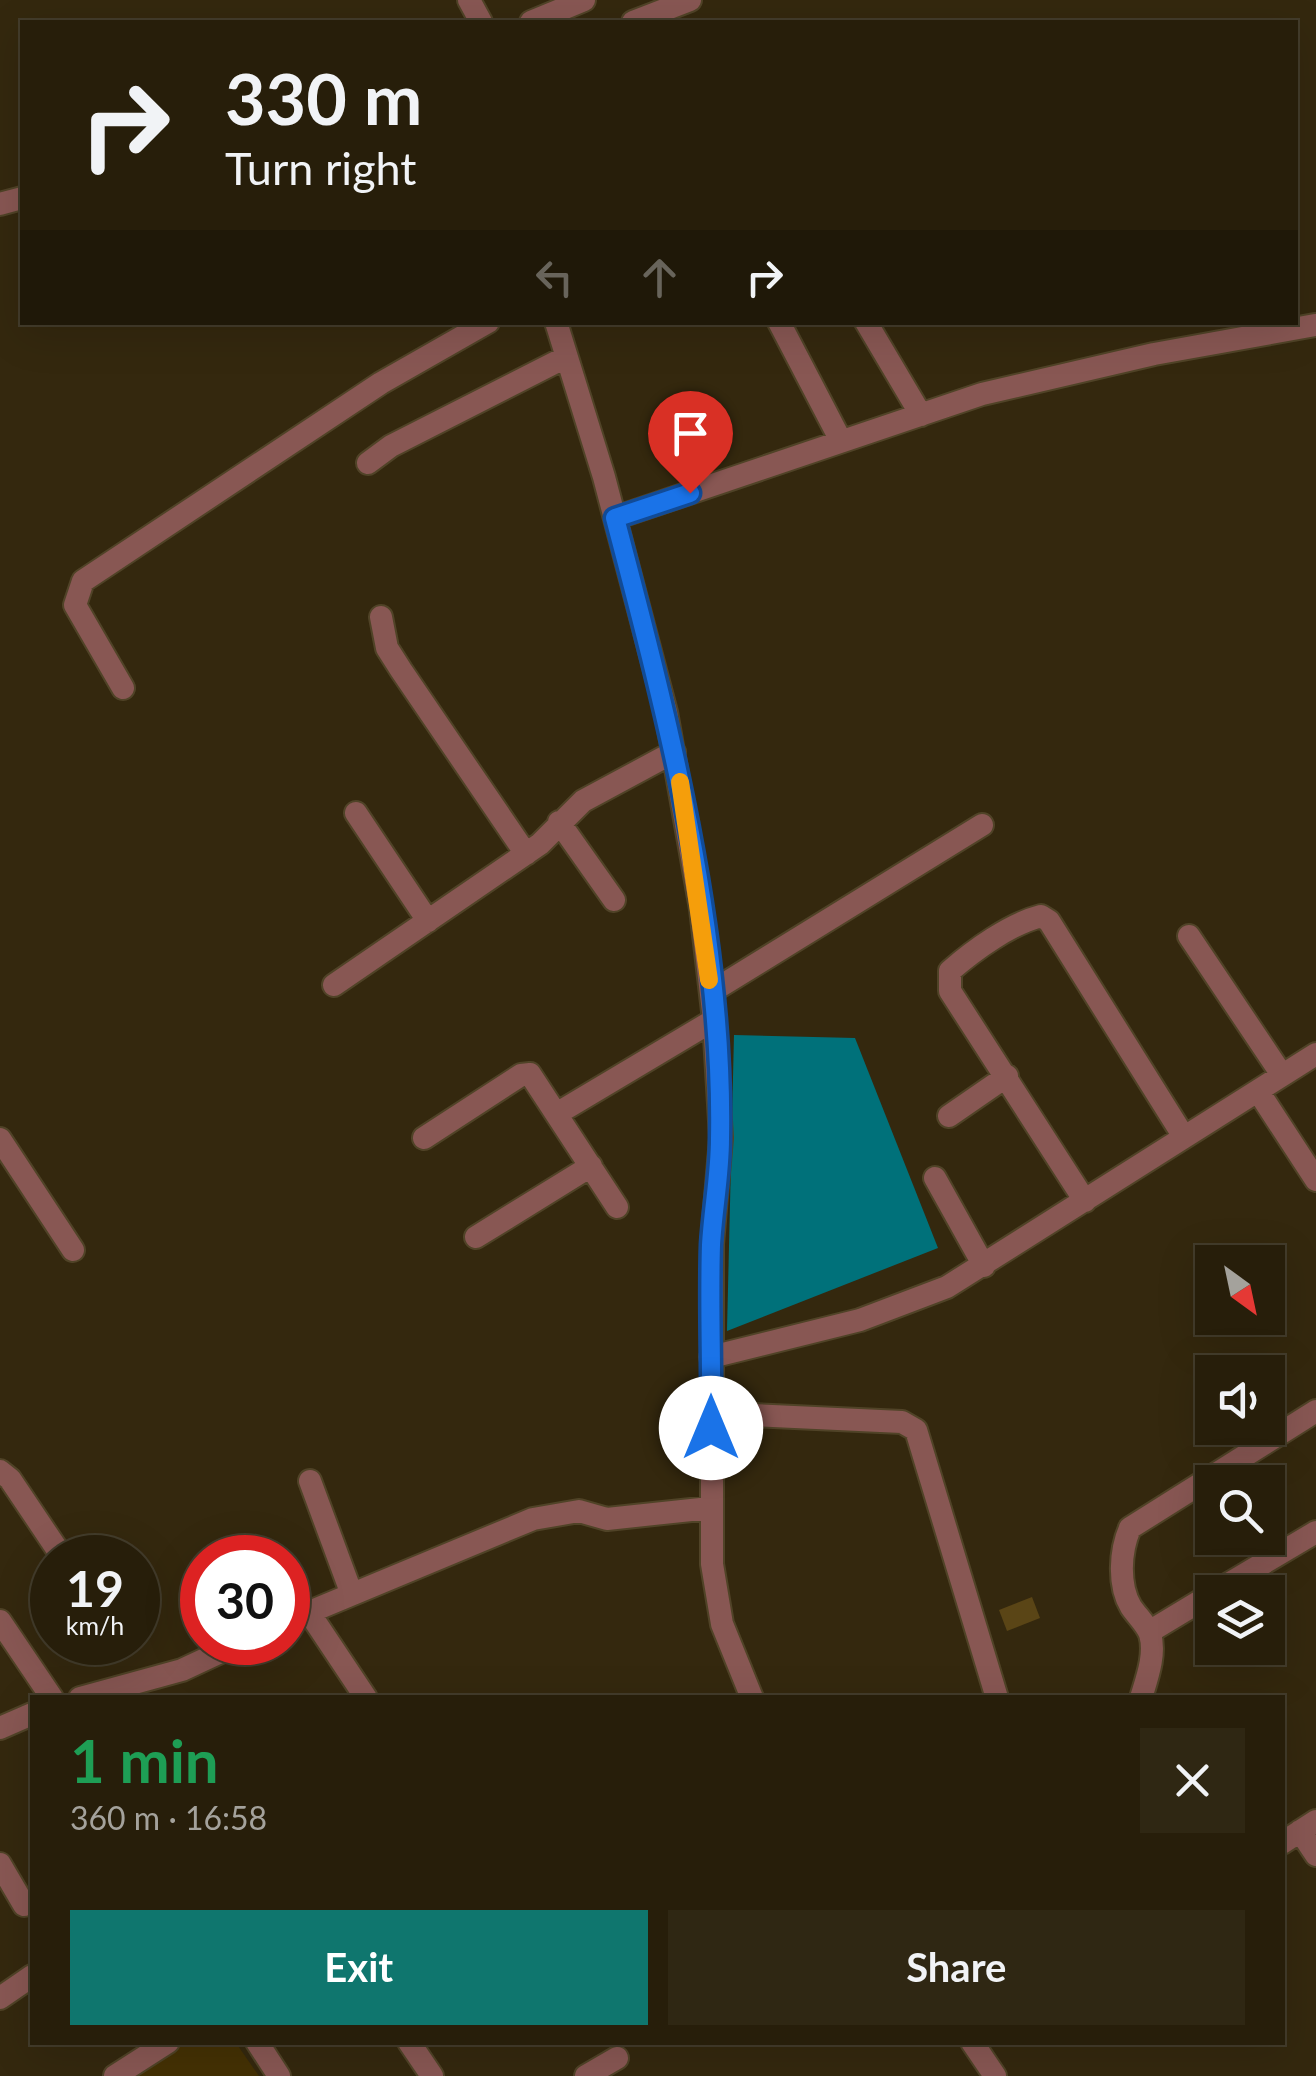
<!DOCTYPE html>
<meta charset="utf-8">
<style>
body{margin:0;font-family:Lato,sans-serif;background:#2f2713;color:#f1f3f6;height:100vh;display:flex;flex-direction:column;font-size:38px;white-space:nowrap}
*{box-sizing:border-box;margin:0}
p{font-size:32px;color:#a4a29c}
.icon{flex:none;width:55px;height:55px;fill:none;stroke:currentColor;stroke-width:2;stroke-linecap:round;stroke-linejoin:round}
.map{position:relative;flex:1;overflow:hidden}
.panel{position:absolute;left:30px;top:1695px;width:1255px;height:350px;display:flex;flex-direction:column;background:#271e0a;border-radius:0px;box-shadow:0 10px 40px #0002,0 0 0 2px #433c2b}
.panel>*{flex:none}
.guide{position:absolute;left:20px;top:20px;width:1278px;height:305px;border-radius:0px;box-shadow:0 10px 40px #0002,0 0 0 2px #433c2b;background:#271e0a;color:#f1f3f6;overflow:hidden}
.needle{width:65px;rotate:147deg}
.controls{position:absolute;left:1195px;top:1245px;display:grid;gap:20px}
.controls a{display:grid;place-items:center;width:90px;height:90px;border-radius:0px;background:#271e0a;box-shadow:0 10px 40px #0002,0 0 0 2px #433c2b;font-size:50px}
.speed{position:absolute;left:30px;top:1535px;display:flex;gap:20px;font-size:50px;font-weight:700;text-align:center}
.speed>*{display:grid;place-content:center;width:130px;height:130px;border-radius:50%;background:#271e0a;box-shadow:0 10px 40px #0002,0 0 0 2px #433c2b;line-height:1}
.speed small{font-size:25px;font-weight:400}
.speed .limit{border:15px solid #d22;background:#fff;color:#111}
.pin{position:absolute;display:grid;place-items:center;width:85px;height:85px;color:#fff;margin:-102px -42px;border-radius:50% 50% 50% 0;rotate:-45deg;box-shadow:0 0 10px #0007}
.pin .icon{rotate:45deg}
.me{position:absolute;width:110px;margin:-55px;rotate:0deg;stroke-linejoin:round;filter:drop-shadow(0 0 8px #0008)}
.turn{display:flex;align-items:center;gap:35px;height:210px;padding:0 40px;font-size:45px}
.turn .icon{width:130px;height:130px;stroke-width:2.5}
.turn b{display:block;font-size:70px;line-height:85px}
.lanes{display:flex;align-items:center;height:95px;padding:0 40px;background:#0003;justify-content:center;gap:50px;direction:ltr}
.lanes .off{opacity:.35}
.round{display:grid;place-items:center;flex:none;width:105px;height:105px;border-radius:0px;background:#2f2713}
.summary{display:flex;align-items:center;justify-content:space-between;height:170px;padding:0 40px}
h1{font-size:60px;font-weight:700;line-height:75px;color:#1e9e55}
.cta{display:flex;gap:20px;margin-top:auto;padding:20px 40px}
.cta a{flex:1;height:115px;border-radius:0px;background:#0f766e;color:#fff;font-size:40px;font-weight:700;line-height:115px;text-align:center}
.cta a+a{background:#2f2713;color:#f1f3f6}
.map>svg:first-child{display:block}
.green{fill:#443104}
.water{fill:#00717a}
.building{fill:#5a4516}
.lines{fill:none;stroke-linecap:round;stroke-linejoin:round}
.minor-casing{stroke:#504327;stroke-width:26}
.minor{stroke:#885753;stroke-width:22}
.route-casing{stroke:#114b97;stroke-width:25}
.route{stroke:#1a73e8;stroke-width:18}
.slow{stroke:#f59e0b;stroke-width:18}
</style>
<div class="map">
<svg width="1316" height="2076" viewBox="0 0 1316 2076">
<rect width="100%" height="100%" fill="#34280e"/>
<path class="green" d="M186 2042 236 2043 259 2076H133Z"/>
<path class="water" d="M734 1035 855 1038 938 1248 727 1331Z"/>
<path class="building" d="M1032 1597 1040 1618 1007 1631 999 1610Z"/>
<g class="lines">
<defs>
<path id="minor" d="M469 0 481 22
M531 22 584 0
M633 22 690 0
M0 204 22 198
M556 322 604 477 666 712 701 909 714 1020 721 1138 712 1244V1564L722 1624 752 1698
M779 322 841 441
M866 322 921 415
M368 463 391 446 566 357
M615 518 982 394 1154 354 1315 325
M381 617 387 648 401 670 526 854
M123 688 75 605 83 581 381 383 488 322
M356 813 428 921
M559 822 614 900
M1189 936 1282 1075
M334 985 540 844 583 801 674 752
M711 992 982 825
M1258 1091 1316 1180
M558 1113 714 1020
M949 1116 1007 1076
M424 1138 521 1075 530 1074 617 1207
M0 1139 73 1250
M935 1178 984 1266
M1085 1201 950 991V971C974 950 1010 924 1041 916L1049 921 1184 1137
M476 1237 591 1166
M711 1357 860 1320 947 1287 1316 1054
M711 1413 902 1422 916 1430 997 1698
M0 1471 10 1479 63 1558
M310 1481 351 1592
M1215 1592 1316 1532
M308 1611 366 1698
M0 1621 52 1698
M288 1621 533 1519 579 1511 607 1519 710 1508
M1149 1632 1212 1594
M80 1698 182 1670 242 1642
M1141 1698C1147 1678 1156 1654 1150 1634 1146 1624 1137 1616 1131 1607 1118 1585 1120 1551 1130 1528L1316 1411
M0 1728 32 1714
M1300 1831 1316 1855
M1282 1843 1316 1821
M0 1864 24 1905
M0 1998 32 1976
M257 2042 279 2076
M409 2042 432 2076
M972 2042 995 2076
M115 2076 168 2042
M586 2076 617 2058"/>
</defs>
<use href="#minor" class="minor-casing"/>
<use href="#minor" class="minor"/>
</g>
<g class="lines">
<defs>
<path id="route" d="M690 493 615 518C667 715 724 934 720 1139 720 1174 713 1210 711 1245 709 1306 712 1367 711 1428"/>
</defs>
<use href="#route" class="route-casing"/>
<use href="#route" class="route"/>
<path class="slow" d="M680 782 709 980"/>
</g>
</svg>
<div class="controls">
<a><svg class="needle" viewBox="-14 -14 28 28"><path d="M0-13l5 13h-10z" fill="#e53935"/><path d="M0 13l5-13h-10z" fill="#a4a29c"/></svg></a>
<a><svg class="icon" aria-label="sound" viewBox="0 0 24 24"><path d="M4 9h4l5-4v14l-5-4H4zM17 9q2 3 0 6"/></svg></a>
<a><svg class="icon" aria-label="search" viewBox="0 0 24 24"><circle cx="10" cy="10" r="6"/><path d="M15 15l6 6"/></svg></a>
<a><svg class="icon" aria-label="layers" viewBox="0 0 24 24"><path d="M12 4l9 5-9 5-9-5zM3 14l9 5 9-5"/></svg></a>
</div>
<div class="speed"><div>19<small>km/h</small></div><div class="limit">30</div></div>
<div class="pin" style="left:690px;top:493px;background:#d93025"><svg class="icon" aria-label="arrive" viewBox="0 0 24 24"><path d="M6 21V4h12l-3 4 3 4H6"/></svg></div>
<svg class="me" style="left:711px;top:1428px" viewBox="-20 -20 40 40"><circle r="19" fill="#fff"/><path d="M0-13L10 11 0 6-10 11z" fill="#1a73e8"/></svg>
<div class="guide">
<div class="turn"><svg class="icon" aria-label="right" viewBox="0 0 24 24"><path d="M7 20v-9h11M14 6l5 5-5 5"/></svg><div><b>330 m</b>Turn right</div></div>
<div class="lanes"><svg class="icon off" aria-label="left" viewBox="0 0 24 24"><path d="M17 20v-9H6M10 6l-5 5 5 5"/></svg><svg class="icon off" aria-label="ahead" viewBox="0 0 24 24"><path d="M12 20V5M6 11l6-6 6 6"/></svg><svg class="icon" aria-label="right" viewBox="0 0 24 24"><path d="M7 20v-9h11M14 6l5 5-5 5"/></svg></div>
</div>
<section class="panel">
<div class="summary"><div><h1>1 min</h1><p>360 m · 16:58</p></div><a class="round"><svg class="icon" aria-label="close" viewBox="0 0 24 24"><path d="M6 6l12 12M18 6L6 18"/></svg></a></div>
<div class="cta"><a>Exit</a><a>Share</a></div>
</section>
</div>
